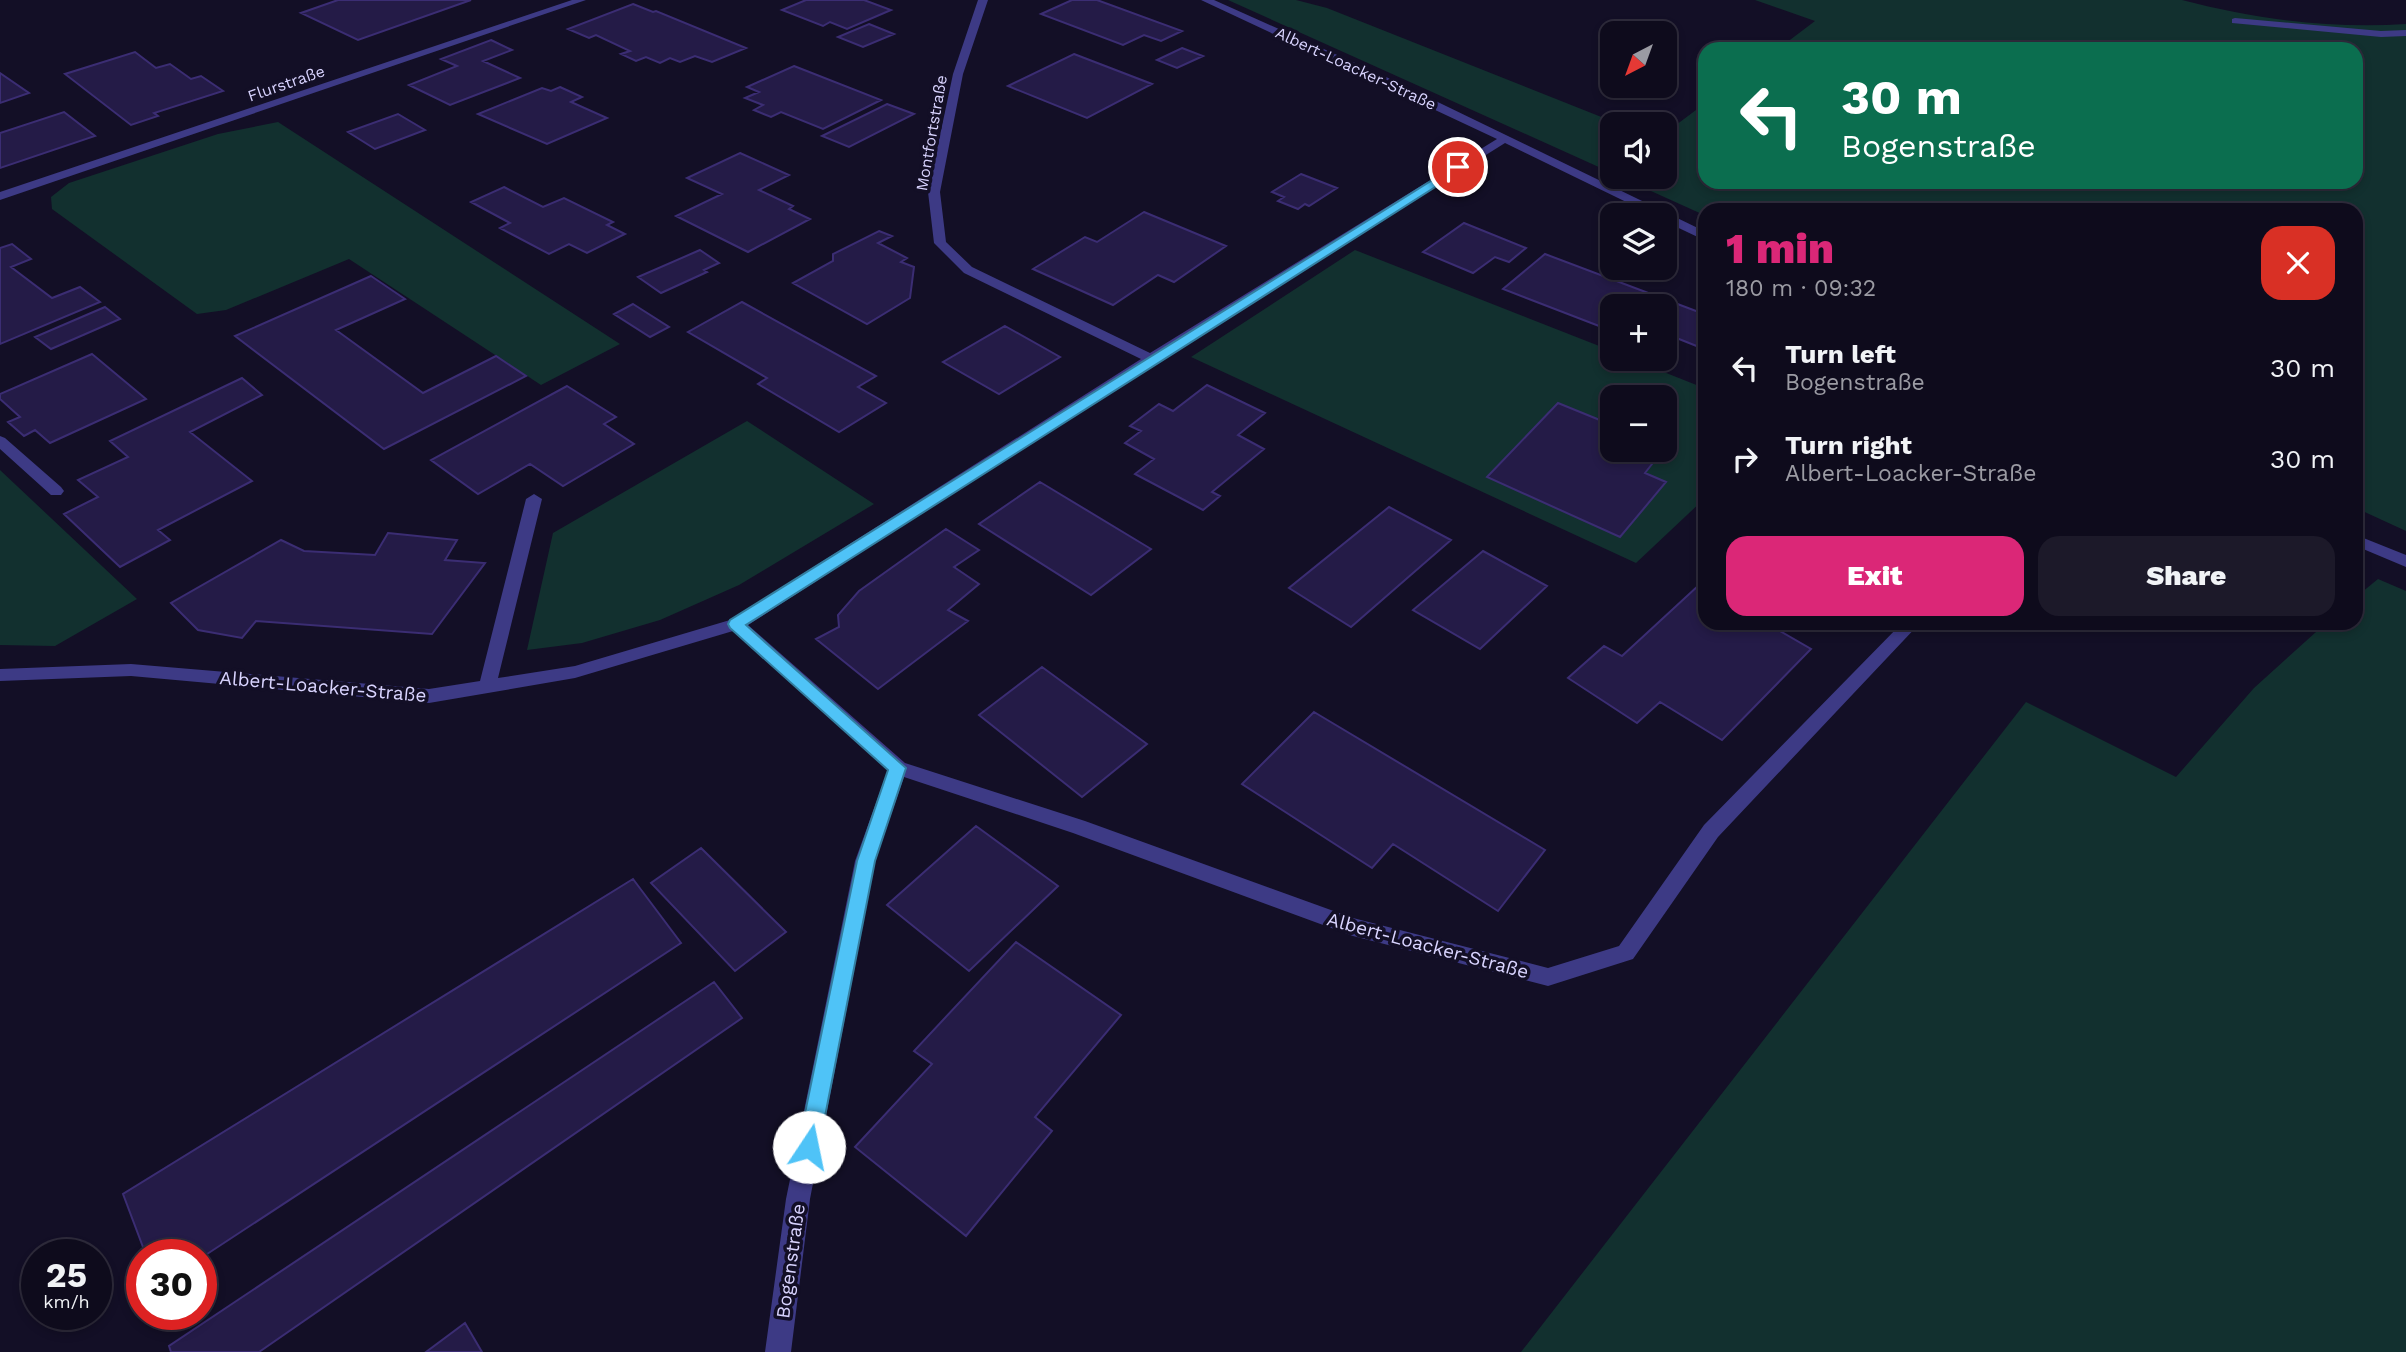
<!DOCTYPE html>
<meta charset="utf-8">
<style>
body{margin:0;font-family:"Work Sans",sans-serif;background:#1c1929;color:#f1f3f6;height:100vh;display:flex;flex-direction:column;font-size:26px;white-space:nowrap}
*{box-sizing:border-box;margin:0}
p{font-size:23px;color:#9b9ba3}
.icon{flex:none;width:38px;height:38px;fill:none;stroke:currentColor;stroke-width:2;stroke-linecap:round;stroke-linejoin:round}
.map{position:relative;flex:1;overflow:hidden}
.details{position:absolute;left:1698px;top:203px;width:665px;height:427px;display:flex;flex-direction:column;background:#0e0b1c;border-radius:21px;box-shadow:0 4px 10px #0003,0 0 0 2px #2e2b3b}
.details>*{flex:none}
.hud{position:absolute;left:1698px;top:42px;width:665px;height:147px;border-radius:21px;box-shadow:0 4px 10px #0003,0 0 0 2px #2e2b3b;background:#0b6e4f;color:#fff;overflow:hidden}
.needle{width:46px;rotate:221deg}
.fabs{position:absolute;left:1600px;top:21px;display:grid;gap:14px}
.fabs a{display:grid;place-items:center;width:77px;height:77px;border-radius:14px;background:#0e0b1c;box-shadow:0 4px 10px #0003,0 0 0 2px #2e2b3b;font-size:35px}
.speed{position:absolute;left:21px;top:1239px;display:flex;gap:14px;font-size:35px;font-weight:700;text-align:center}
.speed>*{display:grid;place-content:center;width:91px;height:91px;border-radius:50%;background:#0e0b1c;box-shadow:0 4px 10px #0003,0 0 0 2px #2e2b3b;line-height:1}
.speed small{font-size:18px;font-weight:400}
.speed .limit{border:10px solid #d22;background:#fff;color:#111}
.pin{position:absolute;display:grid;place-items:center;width:60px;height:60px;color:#fff;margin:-30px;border:4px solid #fff;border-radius:50%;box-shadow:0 2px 7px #0007}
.me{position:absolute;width:77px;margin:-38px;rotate:11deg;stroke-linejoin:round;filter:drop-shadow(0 0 5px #0008)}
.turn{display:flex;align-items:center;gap:24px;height:147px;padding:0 28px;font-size:32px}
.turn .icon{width:91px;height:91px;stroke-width:2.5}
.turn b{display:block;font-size:49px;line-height:60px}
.round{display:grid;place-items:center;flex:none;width:74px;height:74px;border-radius:21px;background:#1c1929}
.summary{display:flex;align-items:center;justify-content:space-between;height:119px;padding:0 28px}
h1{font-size:42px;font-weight:800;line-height:52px;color:#db2777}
.primary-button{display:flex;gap:14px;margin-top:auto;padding:14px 28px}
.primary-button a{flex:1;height:80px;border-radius:21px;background:#db2777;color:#fff;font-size:28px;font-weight:800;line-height:80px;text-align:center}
.primary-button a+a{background:#1c1929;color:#f1f3f6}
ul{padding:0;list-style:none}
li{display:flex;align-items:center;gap:21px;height:91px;padding:0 28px}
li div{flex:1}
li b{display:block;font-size:26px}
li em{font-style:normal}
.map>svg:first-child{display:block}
.green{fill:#12302f;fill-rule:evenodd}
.building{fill:#241b47;stroke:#3b2d73;stroke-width:2}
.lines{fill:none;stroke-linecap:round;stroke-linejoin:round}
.minor{fill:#3d3a85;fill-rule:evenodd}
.route{fill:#4fc3f7;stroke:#337fa1;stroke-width:2}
.labels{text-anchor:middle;stroke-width:7;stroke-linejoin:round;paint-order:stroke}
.far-street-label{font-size:16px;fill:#d9d4ff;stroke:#130f26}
.street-label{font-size:19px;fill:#d9d4ff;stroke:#130f26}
</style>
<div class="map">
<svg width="2406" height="1352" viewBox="0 0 2406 1352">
<rect width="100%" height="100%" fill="#130f26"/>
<path class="green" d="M1228 0H1296L1327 8 1619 124H1612V173Z
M1755 0H2182C2255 19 2330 29 2406 24V531L2356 508V210H1704V215L1620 177H1664V134L1704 104V182H2356V49H1778L1815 21Z
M278 122 620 344 541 385 349 259 226 310 197 314 52 209 51 197 69 183 218 134Z
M1355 250 1612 351V359H1631L1704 388V499L1636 563 1191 357ZM1612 397H1664V450H1612Z
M747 421 874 504 739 585 660 620 582 643 527 650 553 533Z
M0 470 137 599 55 646 0 645Z
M2378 579 2406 591V1352H1521L2026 702 2176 777 2254 688 2326 623H2356V597Z"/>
<path class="building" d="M338 0H471L358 40 301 13Z
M806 0H864L891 10 847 29 830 22 823 26 782 10Z
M1072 0H1097L1182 31 1161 41 1144 35 1123 45 1041 14Z
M633 4 653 12 656 11 746 48 712 62 695 56 680 62 670 58 660 63 646 57 636 61 621 54 630 51 596 35 589 38 568 29Z
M869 24 894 34 863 47 838 37Z
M491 40 512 50 483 61 520 78 450 105 409 85 457 66 441 59Z
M1182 48 1203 56 1177 68 1157 60Z
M135 52 156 68 170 64 191 79 201 76 223 91 154 113 158 116 131 125 65 74Z
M1074 54 1152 84 1087 118 1008 86Z
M794 66 881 100 823 129 781 112 771 117 754 110 763 105 745 98 759 92 747 87Z
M0 73 29 93 0 103Z
M560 87 582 97 571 102 607 118 547 144 478 114 542 88 551 91Z
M887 104 914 114 849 147 822 136Z
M64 112 95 136 0 168V133Z
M398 114 425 130 375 149 348 132Z
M740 153 789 175 759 190 793 206 789 209 810 219 748 252 676 216 722 194 687 178Z
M1301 174 1337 188 1309 206 1305 204 1298 209 1278 201 1284 197 1272 192Z
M504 187 543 207 564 198 613 222 607 225 625 234 587 253 569 244 549 254 500 228 510 223 471 202Z
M1144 212 1226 246 1174 282 1158 275 1113 305 1033 269 1085 237 1097 242Z
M1464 223 1526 248 1509 262 1495 257 1473 273 1423 252Z
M879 231 892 236 878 243 907 258 901 262 914 267 910 298 867 324 793 283 833 261V254Z
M12 244 31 259 11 267 52 298 80 287 100 302 0 344V248Z
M700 250 719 263 704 270 707 272 661 293 638 277Z
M1545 254 1704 314V349L1664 333V306H1612V331L1503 289Z
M371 276 405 299 336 330 423 393 496 356 526 376 384 449 235 336Z
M742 302 876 376 858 387 886 403 839 432 758 384 767 378 688 332Z
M633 304 669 327 650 337 614 314Z
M105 307 120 319 51 349 35 337Z
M1005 326 1060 357 999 394 943 362Z
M92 354 146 399 50 443 35 430 24 436 8 422 20 417 0 399V394Z
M242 378 262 395 190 432 252 481 158 530 170 540 120 567 64 514 98 497 78 480 128 457 110 441Z
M1207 385 1265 413 1238 435 1264 449 1212 492 1220 496 1203 510 1135 474 1154 459 1125 443 1141 431 1130 426 1159 404 1173 411Z
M567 386 616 417 604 424 634 444 563 486 530 464 478 494 431 460Z
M1558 403 1612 425V450H1663L1645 473 1666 482 1620 537 1487 477Z
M1040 482 1151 549 1091 595 979 524Z
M1389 507 1451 540 1351 627 1289 588Z
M946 529 979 550 954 567 979 584 948 610 968 621 878 689 816 639 839 627 838 615 859 591Z
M388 533 457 540 445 560 485 563 432 634 256 621 242 638 198 630 171 603 281 540 304 551 375 555Z
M1483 551 1547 586 1480 649 1413 610Z
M1699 585 1704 588V623H1766L1811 649 1722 740 1660 702 1637 723 1568 678 1604 646 1622 656Z
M1042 667 1147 744 1082 797 979 715Z
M1314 712 1545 850 1498 911 1393 844 1372 868 1242 784Z
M976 826 1058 886 969 971 887 905Z
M701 848 786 932 735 971 651 883Z
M633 879 681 943 201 1258V1255H146L123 1194Z
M1016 942 1121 1015 1035 1117 1052 1131 966 1236 855 1147 932 1064 914 1051Z
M714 982 742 1018 259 1352H171L169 1346Z
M465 1323 482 1352H426Z"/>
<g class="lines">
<path class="minor" d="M572 0H586L0 200V192Z
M978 0H988L963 74 940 192 946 242 972 267 1150 353 1497 139 1201 0H1214L1382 75 1704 231V240L1664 221V215H1653L1505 143 1156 362 748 625 905 763 1085 821 1353 918 1548 968 1619 946 1704 825 1902 623H1920L1718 837 1633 959 1548 986 1353 936 1073 833 904 777 875 861 810 1199 791 1352H765L786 1199 855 861 888 770 733 631 575 678 429 703 131 676 0 681V669L131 664 429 689 480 681 526 499 534 494 542 499 498 678 575 666 730 620 1141 359 964 273 934 243 928 192 953 74Z
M2235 18 2381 31 2406 30V36L2381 37 2232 23V19Z
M0 436 5 438 61 487 64 491 61 495H51L0 449Z
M2356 535 2406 555V567L2356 546Z"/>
</g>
<path class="route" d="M1458 164 1464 167 1462 170 746 625 906 768 875 861 819 1147 816 1154 809 1157 801 1154 798 1147 857 861 888 770 730 628 728 624 730 620Z"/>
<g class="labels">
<g class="far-street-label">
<text transform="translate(1356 68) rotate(25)" y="6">Albert-Loacker-Straße</text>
<text transform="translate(286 83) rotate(-19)" y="6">Flurstraße</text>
<text transform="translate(931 133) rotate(-80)" y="6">Montfortstraße</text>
</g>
<g class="street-label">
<text transform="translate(323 686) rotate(5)" y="7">Albert-Loacker-Straße</text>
<text transform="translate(1428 945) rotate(15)" y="7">Albert-Loacker-Straße</text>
<text transform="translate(790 1261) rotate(-82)" y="7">Bogenstraße</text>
</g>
</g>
</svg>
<div class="fabs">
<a><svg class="needle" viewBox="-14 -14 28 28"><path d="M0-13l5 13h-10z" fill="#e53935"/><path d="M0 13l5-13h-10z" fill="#9b9ba3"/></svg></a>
<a><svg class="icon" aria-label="sound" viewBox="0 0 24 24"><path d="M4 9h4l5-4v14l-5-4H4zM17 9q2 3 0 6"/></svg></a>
<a><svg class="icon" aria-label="layers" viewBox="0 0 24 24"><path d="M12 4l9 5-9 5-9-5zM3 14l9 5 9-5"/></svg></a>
<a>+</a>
<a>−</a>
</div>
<div class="speed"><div>25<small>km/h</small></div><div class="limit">30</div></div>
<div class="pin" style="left:1458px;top:167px;background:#d93025"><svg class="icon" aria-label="arrive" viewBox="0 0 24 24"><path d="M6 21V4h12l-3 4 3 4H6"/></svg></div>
<svg class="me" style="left:809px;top:1147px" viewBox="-20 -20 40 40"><circle r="19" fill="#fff"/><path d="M0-13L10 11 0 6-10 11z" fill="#4fc3f7"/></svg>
<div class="hud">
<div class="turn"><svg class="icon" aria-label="left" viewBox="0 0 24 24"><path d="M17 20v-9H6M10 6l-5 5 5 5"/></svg><div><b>30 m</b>Bogenstraße</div></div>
</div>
<section class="details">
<div class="summary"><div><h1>1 min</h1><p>180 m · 09:32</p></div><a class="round" style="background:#d93025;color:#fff"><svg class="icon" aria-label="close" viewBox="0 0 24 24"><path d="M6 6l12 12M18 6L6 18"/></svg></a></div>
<ul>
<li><svg class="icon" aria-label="left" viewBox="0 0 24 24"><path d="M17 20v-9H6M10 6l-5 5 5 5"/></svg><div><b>Turn left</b><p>Bogenstraße</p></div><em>30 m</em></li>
<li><svg class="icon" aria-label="right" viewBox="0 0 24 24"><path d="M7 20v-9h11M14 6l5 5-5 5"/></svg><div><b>Turn right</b><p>Albert-Loacker-Straße</p></div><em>30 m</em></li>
</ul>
<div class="primary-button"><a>Exit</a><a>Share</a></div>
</section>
</div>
